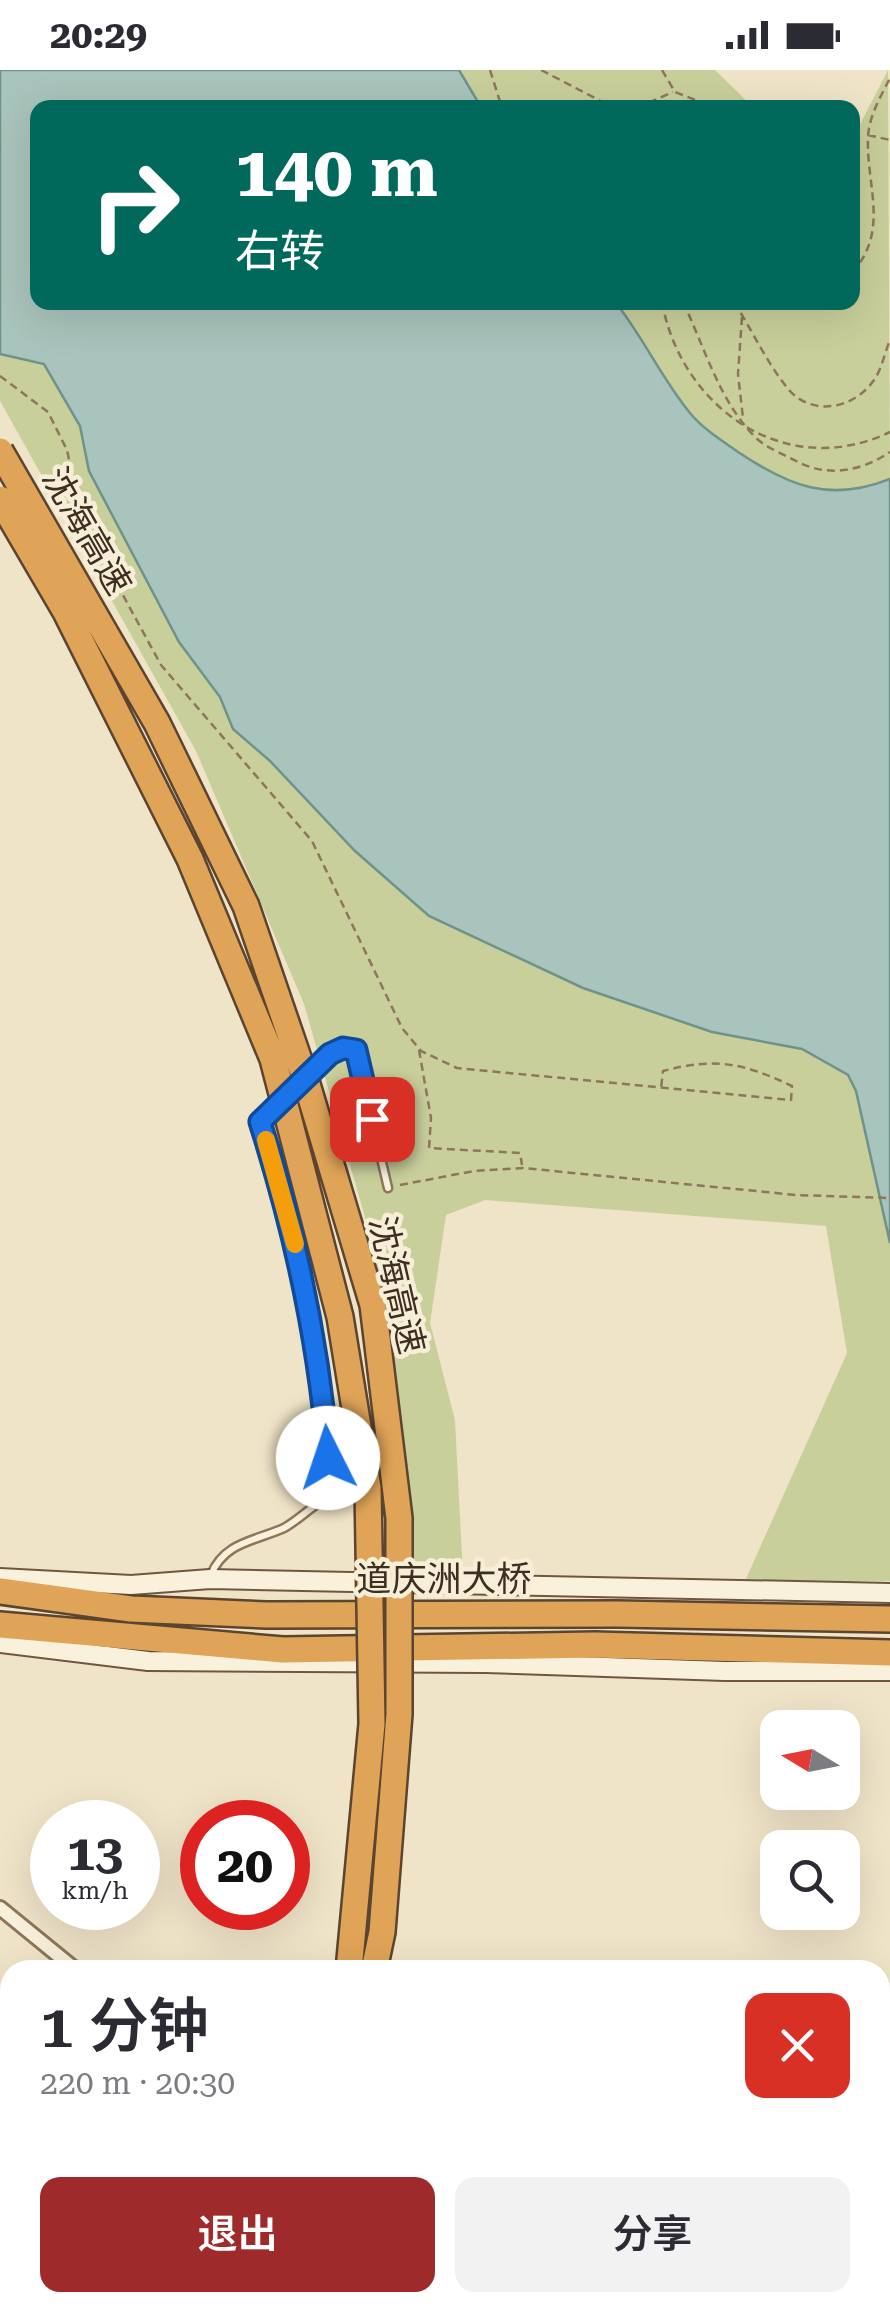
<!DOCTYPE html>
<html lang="zh">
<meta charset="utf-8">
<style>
body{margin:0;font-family:"Roboto Serif","Noto Sans SC",serif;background:#f2f2f3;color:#2b2b33;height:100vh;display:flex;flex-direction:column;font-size:38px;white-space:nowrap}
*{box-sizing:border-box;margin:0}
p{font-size:32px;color:#7c7c81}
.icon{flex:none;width:55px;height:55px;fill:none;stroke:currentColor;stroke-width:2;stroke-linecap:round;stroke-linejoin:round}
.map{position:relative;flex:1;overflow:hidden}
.panel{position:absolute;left:0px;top:1890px;width:890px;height:352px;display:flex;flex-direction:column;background:#fff;border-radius:30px 30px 0 0;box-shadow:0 10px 40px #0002}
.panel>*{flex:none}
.hud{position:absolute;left:30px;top:30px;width:830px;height:210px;border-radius:20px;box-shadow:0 10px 40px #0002;background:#00695c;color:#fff;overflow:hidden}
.needle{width:65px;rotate:280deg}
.buttons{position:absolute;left:760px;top:1640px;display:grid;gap:20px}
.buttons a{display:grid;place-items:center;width:100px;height:100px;border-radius:20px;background:#fff;box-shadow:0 10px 40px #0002;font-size:50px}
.speed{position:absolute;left:30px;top:1730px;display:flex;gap:20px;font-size:50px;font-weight:700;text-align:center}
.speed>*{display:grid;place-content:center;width:130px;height:130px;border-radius:50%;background:#fff;box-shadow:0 10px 40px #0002;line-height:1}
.speed small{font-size:25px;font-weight:400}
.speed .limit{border:15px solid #d22;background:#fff;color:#111}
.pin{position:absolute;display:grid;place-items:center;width:85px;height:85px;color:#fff;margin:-42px;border-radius:20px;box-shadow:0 5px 15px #0006}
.me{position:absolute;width:110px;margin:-55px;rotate:356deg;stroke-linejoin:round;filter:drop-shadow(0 0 8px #0008)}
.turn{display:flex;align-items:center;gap:35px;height:210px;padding:0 40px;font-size:45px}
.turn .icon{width:130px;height:130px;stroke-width:2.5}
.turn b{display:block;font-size:70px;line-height:85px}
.round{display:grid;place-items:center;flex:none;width:105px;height:105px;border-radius:20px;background:#f2f2f3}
.headline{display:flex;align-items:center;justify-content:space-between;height:170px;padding:0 40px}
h1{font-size:60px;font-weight:600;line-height:75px}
.action{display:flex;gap:20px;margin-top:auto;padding:20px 40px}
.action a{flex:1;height:115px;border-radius:20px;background:#9e2a2b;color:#fff;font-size:40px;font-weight:600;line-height:115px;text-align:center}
.action a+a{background:#f2f2f3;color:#2b2b33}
.status{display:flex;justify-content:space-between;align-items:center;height:70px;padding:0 50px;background:#fff;direction:ltr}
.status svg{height:28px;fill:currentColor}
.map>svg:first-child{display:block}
.green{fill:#c9cf9b}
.water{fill:#a9c4bc;stroke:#6f938a;stroke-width:2.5}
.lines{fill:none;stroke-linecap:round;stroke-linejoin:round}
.lane-casing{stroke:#8d765c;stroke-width:11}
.street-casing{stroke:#8d765c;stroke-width:18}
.secondary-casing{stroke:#6f573f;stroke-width:22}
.highway-casing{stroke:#5b4430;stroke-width:30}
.path{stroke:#8d765c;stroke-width:2.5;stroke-dasharray:8 5;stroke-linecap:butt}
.lane{stroke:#faf1dc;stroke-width:6}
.street{stroke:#faf1dc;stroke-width:12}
.secondary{stroke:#faf1dc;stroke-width:18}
.highway{stroke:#e0a458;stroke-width:25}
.highway-bridge-casing{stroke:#5b4430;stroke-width:30;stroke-linecap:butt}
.path-bridge{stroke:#8d765c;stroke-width:2.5;stroke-dasharray:8 5;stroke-linecap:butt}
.highway-bridge{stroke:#e0a458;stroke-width:25}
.route-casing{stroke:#114b97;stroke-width:25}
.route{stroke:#1a73e8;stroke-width:18}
.slow{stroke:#f59e0b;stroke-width:18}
.labels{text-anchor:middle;stroke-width:9;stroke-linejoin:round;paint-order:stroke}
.street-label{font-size:35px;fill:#3d2e20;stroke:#f7eed8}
</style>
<div class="status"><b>20:29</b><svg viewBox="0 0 49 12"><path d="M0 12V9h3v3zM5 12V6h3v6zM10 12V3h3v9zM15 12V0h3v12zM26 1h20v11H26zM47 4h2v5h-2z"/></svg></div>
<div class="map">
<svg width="890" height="2242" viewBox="0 0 890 2242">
<rect width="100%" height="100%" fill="#f0e4c8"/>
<path class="green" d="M448 0H715L753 37H470Z
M888 0 890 418 817 440 691 373 594 233 852 232 853 68Z
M0 200 171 507 890 981V1511H745L847 1283 826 1156 485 1130 446 1145 430 1253 455 1350 463 1505 411 1498 377 1189 304 934 196 681 0 331Z
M326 2233H489V2242H329Z"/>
<path class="water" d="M0 0H459L481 37 38 38V232L616 233C643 267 662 309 690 343 703 359 721 370 738 382 789 416 830 433 890 409V1173L856 1021 848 1005 802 979 712 962 583 918 429 846 355 781 270 691 233 659 220 627 179 572 89 401 80 356 44 294 0 284Z"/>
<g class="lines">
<defs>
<path id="lane" d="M312 1002C326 988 335 976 356 981L388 1118
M211 1505C224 1472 255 1471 284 1458 295 1452 307 1441 317 1434L328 1388 323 1323 286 1135 260 1052 278 1035"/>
<path id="street" d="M0 1838 76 1900
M880 1972 890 1970"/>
<path id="secondary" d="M0 1508 131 1515 210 1509 890 1523
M0 1573 148 1591 486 1593 725 1601H890"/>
<path id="highway" d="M0 1521 131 1539 267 1545 618 1544 890 1549
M0 1555 283 1580 595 1575 890 1583
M278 2242 280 2232
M305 2242 308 2232"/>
</defs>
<use href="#lane" class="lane-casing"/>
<use href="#street" class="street-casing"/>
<use href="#secondary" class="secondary-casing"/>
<use href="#highway" class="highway-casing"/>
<path class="path" d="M490 0 502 38
M541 0 614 38
M662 0 675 22 716 38
M637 38 673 22
M868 65 890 70
M852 203C890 160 866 117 868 67 869 46 881 26 890 8
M683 232C705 278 719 331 756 368 767 378 783 384 796 391 828 408 862 401 890 382
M734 232C752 260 768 295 789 320 814 348 857 338 876 307 882 297 885 282 890 270
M742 247 738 304 743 348
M0 306 48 342 67 380 81 448 161 595 312 771 402 958 421 981 457 998 791 1030 792 1016C743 993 716 987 663 1001L661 1018
M419 980 431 1048 429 1078 520 1083 522 1095
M400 1115 474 1101 523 1098 796 1125 890 1128"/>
<use href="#lane" class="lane"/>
<use href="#street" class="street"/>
<use href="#secondary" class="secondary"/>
<use href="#highway" class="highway"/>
<defs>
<path id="highway-bridge" d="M0 381 157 653 246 836 306 1011 373 1235 399 1448V1644L382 1862 374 1900
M0 429 66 542 190 789 273 989 340 1247 368 1418 372 1654 349 1900"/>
</defs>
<use href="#highway-bridge" class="highway-bridge-casing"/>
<path class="path-bridge" d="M662 232C681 338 786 412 890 362"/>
<use href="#highway-bridge" class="highway-bridge"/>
</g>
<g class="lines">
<defs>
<path id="route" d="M328 1388C319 1273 295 1162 260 1052L330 984 343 978 356 980 372 1049"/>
</defs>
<use href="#route" class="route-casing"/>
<use href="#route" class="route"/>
<path class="slow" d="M266 1070 295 1174"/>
</g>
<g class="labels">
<g class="street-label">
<text transform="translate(87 461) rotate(60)" y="12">沈海高速</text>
<text transform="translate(397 1215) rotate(77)" y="12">沈海高速</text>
<text x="444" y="1521">道庆洲大桥</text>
</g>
</g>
</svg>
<div class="buttons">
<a><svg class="needle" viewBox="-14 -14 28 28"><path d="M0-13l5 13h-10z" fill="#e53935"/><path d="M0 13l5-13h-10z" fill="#7c7c81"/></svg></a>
<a><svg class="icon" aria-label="search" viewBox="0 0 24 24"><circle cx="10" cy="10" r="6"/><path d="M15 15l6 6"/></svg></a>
</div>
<div class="speed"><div>13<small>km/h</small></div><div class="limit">20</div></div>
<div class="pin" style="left:372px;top:1049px;background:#d93025"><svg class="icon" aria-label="arrive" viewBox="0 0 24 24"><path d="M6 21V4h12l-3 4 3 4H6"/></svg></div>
<svg class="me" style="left:328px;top:1388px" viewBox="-20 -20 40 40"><circle r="19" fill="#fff"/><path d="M0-13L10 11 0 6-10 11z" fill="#1a73e8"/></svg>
<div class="hud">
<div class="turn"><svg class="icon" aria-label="right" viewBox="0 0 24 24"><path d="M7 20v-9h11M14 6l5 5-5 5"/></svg><div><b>140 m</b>右转</div></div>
</div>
<section class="panel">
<div class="headline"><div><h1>1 分钟</h1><p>220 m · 20:30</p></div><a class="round" style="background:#d93025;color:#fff"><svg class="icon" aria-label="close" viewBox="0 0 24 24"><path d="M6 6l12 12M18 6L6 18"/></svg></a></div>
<div class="action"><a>退出</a><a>分享</a></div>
</section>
</div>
